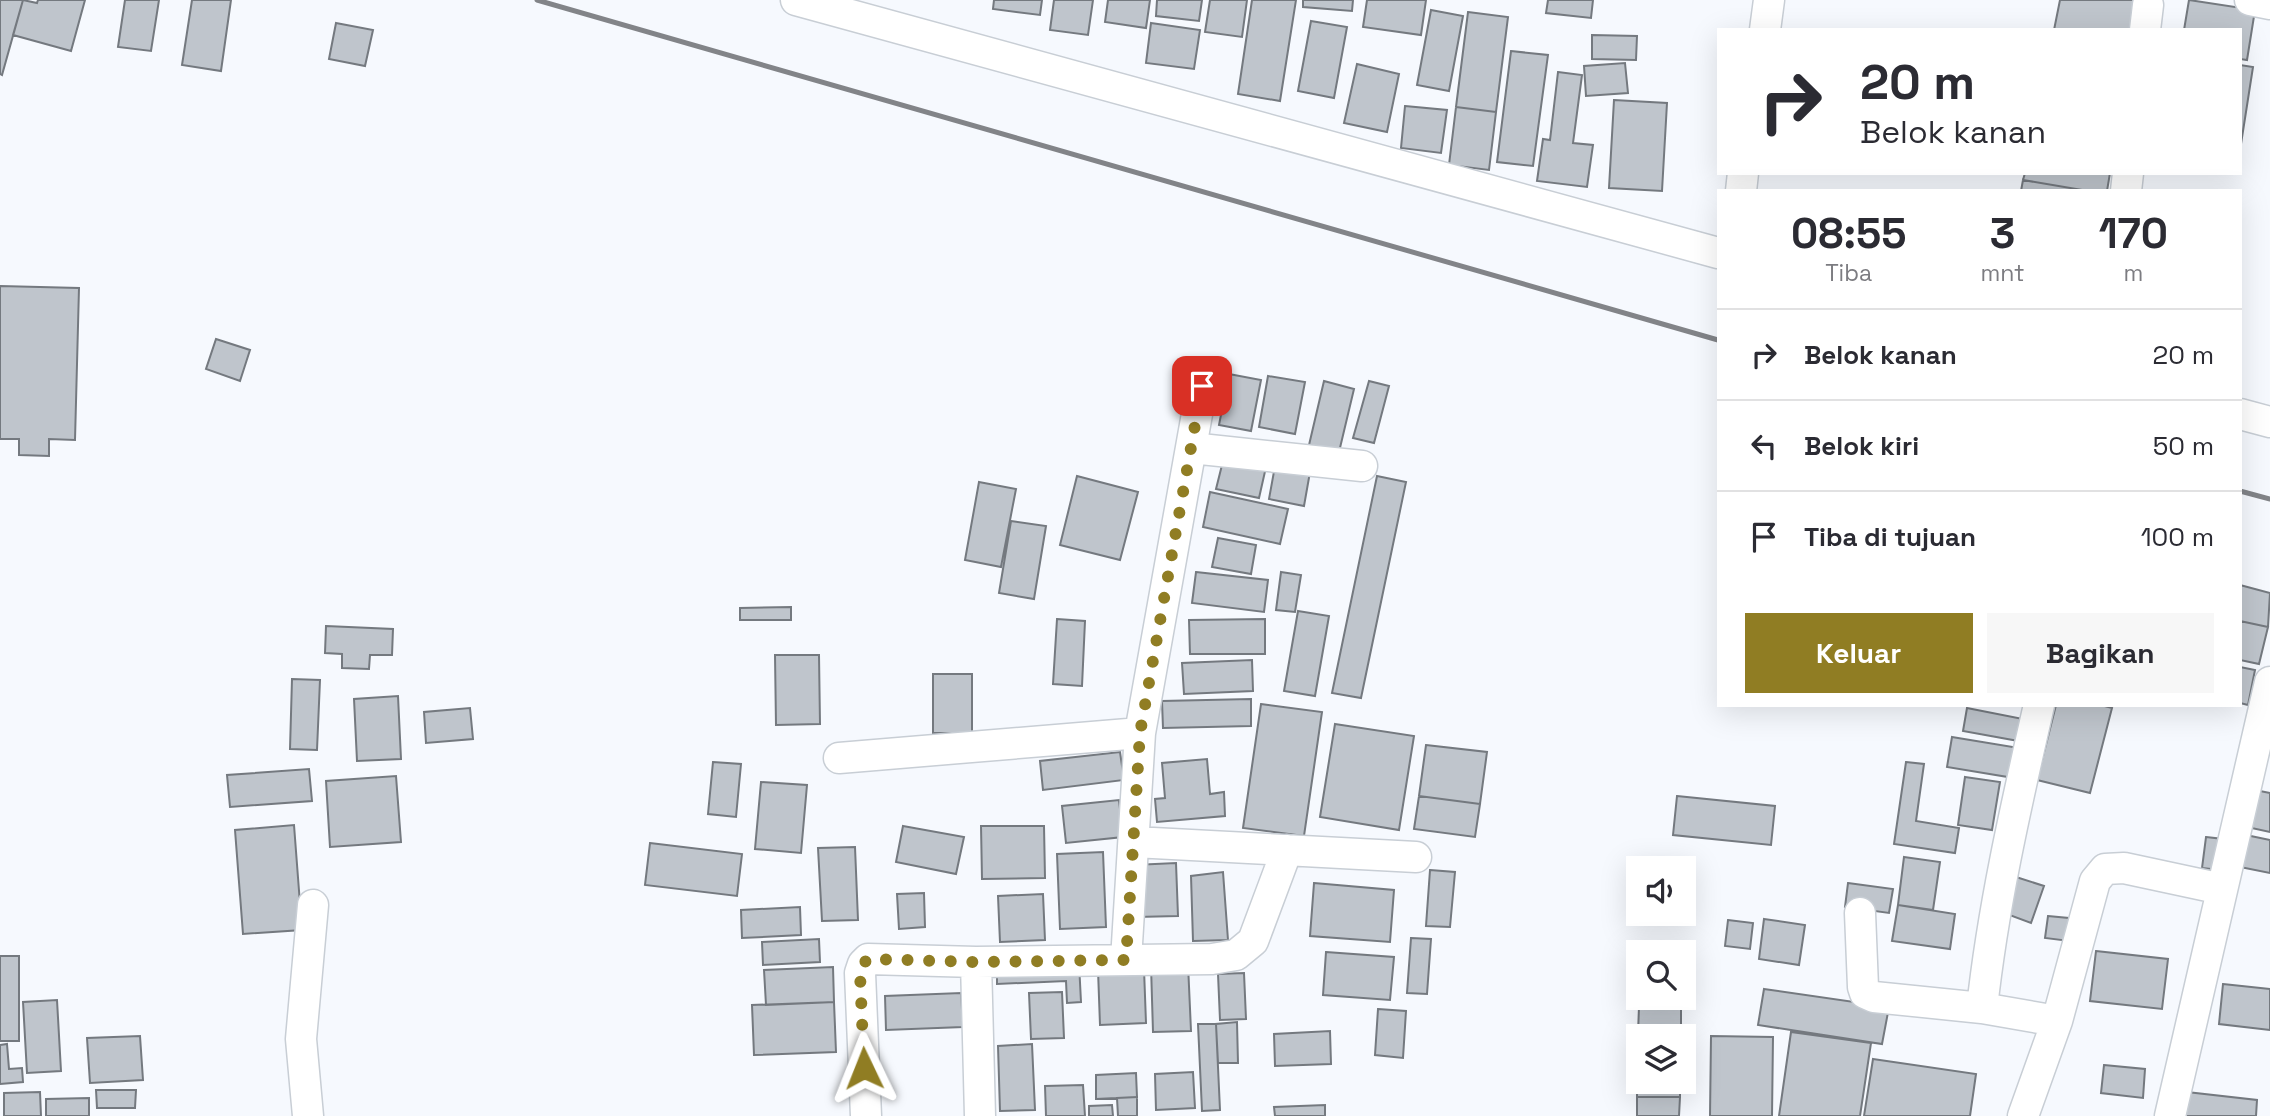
<!DOCTYPE html>
<html lang="id">
<style>
body{margin:0;font-family:"Space Grotesk",sans-serif;background:#f7f7f7;color:#2b2b33;height:100vh;display:flex;flex-direction:column;font-size:26px;white-space:nowrap}
*{box-sizing:border-box;margin:0}
p{font-size:23px;color:#7c7c81}
.icon{flex:none;width:38px;height:38px;fill:none;stroke:currentColor;stroke-width:2;stroke-linecap:round;stroke-linejoin:round}
.map{position:relative;flex:1;overflow:hidden}
.details{position:absolute;left:1717px;top:189px;width:525px;height:518px;display:flex;flex-direction:column;background:#fff;border-radius:0px;box-shadow:0 7px 28px #0002}
.details>*{flex:none}
.banner{position:absolute;left:1717px;top:28px;width:525px;height:147px;border-radius:0px;box-shadow:0 7px 28px #0002;background:#fff;color:#2b2b33;overflow:hidden}
.controls{position:absolute;left:1626px;top:856px;display:grid;gap:14px}
.controls a{display:grid;place-items:center;width:70px;height:70px;border-radius:0px;background:#fff;box-shadow:0 7px 28px #0002;font-size:35px}
.pin{position:absolute;display:grid;place-items:center;width:60px;height:60px;color:#fff;margin:-30px;border-radius:14px;box-shadow:0 4px 10px #0006}
.me{position:absolute;width:77px;margin:-38px;rotate:358deg;stroke-linejoin:round;filter:drop-shadow(0 0 5px #0008)}
.turn{display:flex;align-items:center;gap:24px;height:147px;padding:0 28px;font-size:32px}
.turn .icon{width:91px;height:91px;stroke-width:2.5}
.turn b{display:block;font-size:49px;line-height:60px}
.eta{display:flex;justify-content:space-evenly;align-items:center;height:119px;text-align:center}
.eta b{font-size:42px;font-weight:700;line-height:49px}
.button{display:flex;gap:14px;margin-top:auto;padding:14px 28px}
.button a{flex:1;height:80px;border-radius:0px;background:#907d23;color:#fff;font-size:28px;font-weight:700;line-height:80px;text-align:center}
.button a+a{background:#f7f7f7;color:#2b2b33}
ul{padding:0;list-style:none}
li{display:flex;align-items:center;gap:21px;height:91px;padding:0 28px;border-top:2px solid #e1e1e2}
li div{flex:1}
li b{display:block;font-size:26px}
li em{font-style:normal}
.map>svg:first-child{display:block}
.building{fill:#bfc5cc;stroke:#74797f;stroke-width:2}
.lines{fill:none;stroke-linecap:round;stroke-linejoin:round}
.minor-casing{stroke:#c8ced5;stroke-width:33}
.minor{stroke:#fff;stroke-width:30}
.rail{stroke:#828488;stroke-width:5}
.route{stroke:#907d23;stroke-width:12;stroke-dasharray:0 21.6}
</style>
<div class="map">
<svg width="2270" height="1116" viewBox="0 0 2270 1116">
<rect width="100%" height="100%" fill="#f6f9fe"/>
<path class="building" d="M0 0H23L2 75 0 74Z
M23 0 37 3 38 0H85L71 51 13 35Z
M125 0H159L151 51 118 47Z
M192 0H231L221 71 182 65Z
M994 0H1042L1040 15 993 9Z
M1054 0H1093L1088 35 1050 30Z
M1108 0H1150L1146 28 1105 22Z
M1157 0H1202L1199 21 1156 16Z
M1210 0H1247L1242 37 1205 32Z
M1252 0H1296L1280 101 1238 94Z
M1303 0H1353L1352 11 1303 7Z
M1367 0H1426L1421 35 1363 27Z
M1548 0H1593L1591 18 1546 13Z
M2060 0H2144L2139 30H2054Z
M2189 0 2255 10 2247 60 2240 59V30H2184Z
M1431 10 1463 16 1449 91 1417 85Z
M1468 12 1508 17 1496 112 1456 107Z
M1311 21 1347 27 1334 98 1298 91Z
M336 23 373 30 365 66 329 59Z
M1151 23 1200 30 1194 69 1146 63Z
M1592 35 1637 36 1636 60 1592 59Z
M1511 51 1548 55 1533 166 1497 162Z
M1625 63 1628 93 1586 96 1584 66Z
M1357 64 1399 74 1387 132 1344 123Z
M2240 65 2253 67 2241 144H2240Z
M1558 72 1582 75 1573 143 1593 145 1587 187 1537 181 1543 139 1550 140Z
M1614 100 1667 103 1662 191 1609 188Z
M1405 106 1447 110 1441 153 1401 148Z
M1456 107 1496 112 1489 170 1449 165Z
M2025 173H2110L2107 191H2088L2023 180Z
M2023 180 2088 191H2021Z
M0 286 79 288 75 440 49 439V456L19 455V439H0Z
M216 339 250 350 240 381 206 369Z
M1229 374 1261 380 1251 431 1219 425Z
M1268 376 1305 382 1295 434 1259 427Z
M1324 381 1354 389 1339 452 1309 445Z
M1369 381 1389 386 1374 443 1353 438Z
M1224 457 1266 467 1259 498 1216 489Z
M1275 466 1310 472 1304 506 1269 499Z
M1077 476 1138 492 1120 560 1060 545Z
M1377 476 1406 482 1361 698 1332 693Z
M979 482 1016 489 1001 567 965 560Z
M1210 492 1288 509 1280 544 1203 527Z
M1011 521 1046 526 1034 599 999 593Z
M1218 538 1256 545 1251 574 1212 567Z
M1196 572 1268 580 1264 612 1192 603Z
M1281 572 1301 575 1295 612 1276 610Z
M2240 585 2270 593 2268 627 2240 621Z
M791 607V620H740V608Z
M1298 611 1329 616 1315 696 1284 691Z
M1057 619 1085 621 1082 686 1053 684Z
M1265 619V654H1190L1189 620Z
M2240 621 2268 627 2259 664 2240 660Z
M326 626 393 629 392 655H370L369 669 342 668V654L325 653Z
M775 655H819L820 724 776 725Z
M1252 660 1253 691 1184 694 1182 663Z
M2240 667 2255 670 2248 705 2240 703Z
M933 674H972V733H933Z
M292 679 320 680 317 750 290 749Z
M398 696 401 759 357 761 354 699Z
M1251 699V726L1163 728 1162 701Z
M1261 704 1322 712 1304 836 1243 828Z
M2056 705H2101L2112 708 2090 793 2037 780Z
M470 708 473 739 426 743 424 712Z
M1967 708 2028 720 2024 742 1963 731Z
M1335 724 1414 736 1399 830 1320 817Z
M1952 737 2025 749 2020 779 1947 767Z
M1426 745 1487 752 1480 804 1419 796Z
M1120 752 1124 780 1043 790 1040 761Z
M1207 759 1210 794 1224 792 1225 816 1157 822 1155 799 1165 798 1162 763Z
M713 762 741 764 736 817 708 814Z
M1906 762 1924 764 1916 821 1959 828 1955 853 1894 844Z
M309 769 312 801 230 807 227 775Z
M396 776 401 842 330 847 326 781Z
M1965 777 2000 782 1992 830 1958 825Z
M761 782 807 785 801 853 755 849Z
M2255 790 2270 793V832L2247 827Z
M1419 796 1480 804 1475 837 1414 829Z
M1677 796 1775 806 1771 845 1673 835Z
M1119 800 1123 837 1066 843 1062 806Z
M294 825 302 930 243 934 235 830Z
M903 826 964 837 956 874 896 862Z
M981 826H1044L1045 878 982 879Z
M2246 835 2270 840V873L2240 867Z
M2206 837 2223 839 2220 870 2202 868Z
M650 843 742 854 737 896 645 885Z
M855 847 858 920 822 921 818 848Z
M1103 852 1106 927 1060 929 1057 854Z
M1904 857 1940 862 1933 910 1898 905Z
M1176 863 1178 916 1136 917 1134 865Z
M1430 870 1455 872 1450 927 1426 926Z
M1223 872 1228 940 1193 941 1191 876Z
M2016 877 2044 886 2031 923 2004 913Z
M1314 883 1394 890 1390 942 1310 936Z
M1848 883 1893 889 1889 913 1845 907Z
M924 893 925 927 899 929 897 894Z
M1043 894 1045 940 1000 942 998 896Z
M1898 905 1955 914 1950 949 1892 941Z
M800 907 801 935 742 938 741 910Z
M2048 916 2079 919 2077 942 2045 938Z
M1764 919 1805 925 1799 965 1759 959Z
M1728 920 1753 923 1750 949 1725 946Z
M1411 938 1431 939 1427 994 1407 993Z
M819 939 820 962 763 965 762 942Z
M2096 951 2168 959 2162 1009 2090 1001Z
M1326 952 1394 957 1390 1000 1323 995Z
M0 956H19V1041H0Z
M1079 963 1081 1002 1067 1003 1066 981 997 984V966Z
M1188 964 1191 1031 1153 1032 1151 966Z
M833 967 834 1002 766 1005 764 970Z
M1144 969 1146 1023 1100 1025 1098 970Z
M1244 973 1246 1019 1220 1020 1218 974Z
M2223 984 2270 989V1030L2219 1024Z
M1764 989 1889 1007 1882 1044 1758 1025Z
M1062 992 1064 1038 1031 1039 1029 993Z
M961 993 963 1027 886 1030 885 996Z
M57 1000 61 1071 27 1073 23 1002Z
M834 1002 836 1052 754 1055 752 1005Z
M1639 1007 1681 1008V1034L1638 1033Z
M1378 1009 1406 1011 1403 1058 1375 1055Z
M1237 1022 1238 1063H1218L1216 1024Z
M1198 1024H1216L1220 1110 1202 1111Z
M1330 1031 1331 1064 1275 1066 1274 1034Z
M1791 1032 1871 1043 1860 1116H1779Z
M140 1036 143 1080 90 1083 87 1038Z
M1711 1036 1773 1037 1772 1116H1710Z
M7 1044 9 1069 22 1068 23 1082 0 1084V1045Z
M1032 1044 1035 1110 1000 1111 998 1046Z
M1873 1059 1976 1074 1970 1116H1864Z
M2104 1065 2145 1069 2143 1098 2101 1093Z
M1193 1072 1195 1108 1156 1110 1155 1074Z
M1136 1073 1137 1097 1096 1099V1075Z
M1637 1073 1638 1082H1680V1097H1637Z
M1083 1085 1085 1116H1046L1045 1086Z
M96 1090H136L135 1108H97Z
M2178 1091 2257 1100 2256 1116H2175Z
M40 1092 41 1116H4V1093Z
M1137 1097V1116H1118L1117 1098Z
M1637 1097H1680L1679 1116H1637Z
M89 1098V1116H46V1099Z
M1112 1105 1113 1116H1089V1106Z
M1325 1105V1116H1275L1274 1107Z"/>
<g class="lines">
<defs>
<path id="minor" d="M796 0 1718 253
M2250 0 2270 4
M1765 30 1769 0
M2145 30 2148 5
M1741 191 1743 173
M2126 191 2128 173
M2240 414 2270 422
M1191 448 1362 466
M2039 705C2016 806 1993 906 1982 1008L2057 1021
M839 758 1140 733
M1134 842 1416 857
M1860 913 1863 987 1865 993 1874 997 1982 1008
M1126 960 1140 733 1202 386
M976 962 1212 959 1236 955 1253 941 1287 850
M308 1116 301 1039 313 905
M866 1116 860 973 863 964 868 959 976 962 980 1116
M2023 1116 2057 1021 2095 881 2105 869 2124 868 2222 889
M2170 1116 2270 682"/>
</defs>
<use href="#minor" class="minor-casing"/>
<use href="#minor" class="minor"/>
<path class="rail" d="M537 0 1718 340
M2240 491 2270 499"/>
</g>
<g class="lines">
<path class="route" d="M864 1068 860 973 863 964 868 959 976 962 1126 960 1140 733 1202 386"/>
</g>
</svg>
<div class="controls">
<a><svg class="icon" aria-label="sound" viewBox="0 0 24 24"><path d="M4 9h4l5-4v14l-5-4H4zM17 9q2 3 0 6"/></svg></a>
<a><svg class="icon" aria-label="search" viewBox="0 0 24 24"><circle cx="10" cy="10" r="6"/><path d="M15 15l6 6"/></svg></a>
<a><svg class="icon" aria-label="layers" viewBox="0 0 24 24"><path d="M12 4l9 5-9 5-9-5zM3 14l9 5 9-5"/></svg></a>
</div>
<div class="pin" style="left:1202px;top:386px;background:#d93025"><svg class="icon" aria-label="arrive" viewBox="0 0 24 24"><path d="M6 21V4h12l-3 4 3 4H6"/></svg></div>
<svg class="me" style="left:864px;top:1068px" viewBox="-20 -20 40 40"><path d="M0-17L14 15 0 8-14 15z" fill="#907d23" stroke="#fff" stroke-width="4"/></svg>
<div class="banner">
<div class="turn"><svg class="icon" aria-label="right" viewBox="0 0 24 24"><path d="M7 20v-9h11M14 6l5 5-5 5"/></svg><div><b>20 m</b>Belok kanan</div></div>
</div>
<section class="details">
<div class="eta">
<div><b>08:55</b><p>Tiba</p></div>
<div><b>3</b><p>mnt</p></div>
<div><b>170</b><p>m</p></div>
</div>
<ul>
<li><svg class="icon" aria-label="right" viewBox="0 0 24 24"><path d="M7 20v-9h11M14 6l5 5-5 5"/></svg><div><b>Belok kanan</b></div><em>20 m</em></li>
<li><svg class="icon" aria-label="left" viewBox="0 0 24 24"><path d="M17 20v-9H6M10 6l-5 5 5 5"/></svg><div><b>Belok kiri</b></div><em>50 m</em></li>
<li><svg class="icon" aria-label="arrive" viewBox="0 0 24 24"><path d="M6 21V4h12l-3 4 3 4H6"/></svg><div><b>Tiba di tujuan</b></div><em>100 m</em></li>
</ul>
<div class="button"><a>Keluar</a><a>Bagikan</a></div>
</section>
</div>
